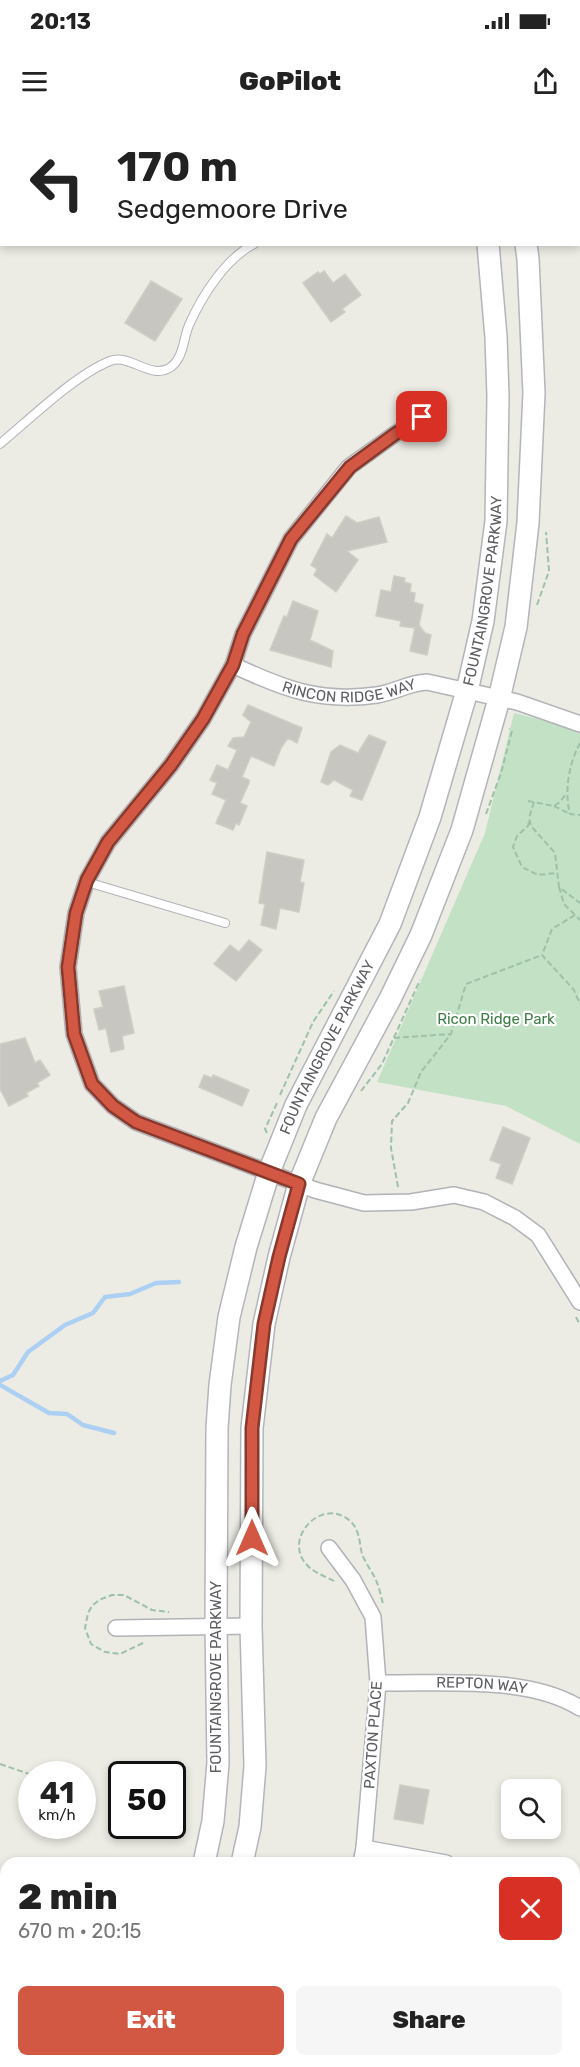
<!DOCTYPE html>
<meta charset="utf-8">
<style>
body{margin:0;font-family:Rubik,sans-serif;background:#f6f6f6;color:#222;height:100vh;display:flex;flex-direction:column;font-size:22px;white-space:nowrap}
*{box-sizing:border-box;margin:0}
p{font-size:20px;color:#767676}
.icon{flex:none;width:33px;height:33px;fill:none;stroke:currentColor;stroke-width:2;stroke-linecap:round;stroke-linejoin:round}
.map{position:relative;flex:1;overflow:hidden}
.panel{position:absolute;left:0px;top:1737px;width:580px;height:210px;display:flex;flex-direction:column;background:#fff;border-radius:18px 18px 0 0;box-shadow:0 3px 9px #0003}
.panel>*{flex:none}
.hud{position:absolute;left:0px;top:0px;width:580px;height:126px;box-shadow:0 3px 9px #0003;background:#fff;color:#222;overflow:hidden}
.fabs{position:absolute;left:501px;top:1659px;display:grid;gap:12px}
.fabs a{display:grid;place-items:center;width:60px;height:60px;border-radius:9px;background:#fff;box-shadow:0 3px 9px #0003;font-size:30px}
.speed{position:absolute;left:18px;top:1641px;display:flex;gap:12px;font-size:30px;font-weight:700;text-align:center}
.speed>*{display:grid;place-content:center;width:78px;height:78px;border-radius:50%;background:#fff;box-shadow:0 3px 9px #0003;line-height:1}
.speed small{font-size:15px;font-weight:400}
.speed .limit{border:3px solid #111;border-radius:9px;background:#fff;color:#111}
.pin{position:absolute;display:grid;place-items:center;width:51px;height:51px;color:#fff;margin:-26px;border-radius:12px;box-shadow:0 3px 9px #0006}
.me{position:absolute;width:66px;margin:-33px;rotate:0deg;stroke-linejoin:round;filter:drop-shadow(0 0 4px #0008)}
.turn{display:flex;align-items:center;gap:21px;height:126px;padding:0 18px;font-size:27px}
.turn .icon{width:78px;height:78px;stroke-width:2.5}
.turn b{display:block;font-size:42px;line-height:51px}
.round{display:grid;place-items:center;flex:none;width:63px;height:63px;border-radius:9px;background:#f6f6f6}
.overview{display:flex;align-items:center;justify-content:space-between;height:102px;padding:0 18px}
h1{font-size:36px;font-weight:800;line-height:45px}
.action{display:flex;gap:12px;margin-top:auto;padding:12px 18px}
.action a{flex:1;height:69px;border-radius:9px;background:#d25844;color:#fff;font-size:24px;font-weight:800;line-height:69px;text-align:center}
.action a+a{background:#f6f6f6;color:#222}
.status{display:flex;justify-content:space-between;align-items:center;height:42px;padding:0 30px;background:#fff;direction:ltr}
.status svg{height:16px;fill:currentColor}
header{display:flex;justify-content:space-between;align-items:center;height:78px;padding:0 18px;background:#fff;font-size:27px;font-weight:800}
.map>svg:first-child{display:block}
.green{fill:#c3e1c5}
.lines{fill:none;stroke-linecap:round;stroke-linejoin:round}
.stream{stroke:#acd0f3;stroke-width:4.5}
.building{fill:#c8c6c0;stroke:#d0cdc3;stroke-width:1.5}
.service-casing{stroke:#b1b3b7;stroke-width:10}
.minor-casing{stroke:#b1b3b7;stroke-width:18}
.secondary-casing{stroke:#b3b5b9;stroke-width:24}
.path{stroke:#9dc1a9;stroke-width:2;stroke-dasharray:6 3;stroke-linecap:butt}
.service{stroke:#fff;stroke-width:8}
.minor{stroke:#fff;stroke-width:15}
.secondary{stroke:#fff;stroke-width:21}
.route-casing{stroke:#88392c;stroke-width:15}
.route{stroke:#d25844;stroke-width:10}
.labels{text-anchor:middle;stroke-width:4.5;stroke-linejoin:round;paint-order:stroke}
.street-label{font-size:15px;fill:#5c5e62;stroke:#fff}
.park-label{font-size:15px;fill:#3f7d46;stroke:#fff}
</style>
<div class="status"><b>20:13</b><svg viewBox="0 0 49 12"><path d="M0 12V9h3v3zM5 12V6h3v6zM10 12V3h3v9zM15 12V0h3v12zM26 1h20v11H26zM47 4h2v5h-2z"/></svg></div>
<header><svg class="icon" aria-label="menu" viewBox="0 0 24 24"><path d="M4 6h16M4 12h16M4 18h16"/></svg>GoPilot<svg class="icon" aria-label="share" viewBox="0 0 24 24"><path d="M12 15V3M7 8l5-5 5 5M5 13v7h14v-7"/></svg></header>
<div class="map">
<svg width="580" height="1947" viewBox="0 0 580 1947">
<rect width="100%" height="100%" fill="#ecebe4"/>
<path class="green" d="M514 593 554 603 580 614V1024L506 986 377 962 485 713Z"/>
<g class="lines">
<path class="stream" d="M0 1261 13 1255 28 1232 65 1205 93 1193 105 1177 130 1174 156 1163 179 1162
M0 1265 49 1293 67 1294 83 1305 114 1313
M0 1838 6 1837"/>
</g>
<path class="building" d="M324 151 333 163 345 154 361 175 342 189 345 192 331 202 303 163 318 152 320 154Z
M151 161 182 179 155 221 125 203Z
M346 396 357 403 379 397 387 422 347 431 358 440 336 472 314 455 317 449 311 445 327 414 332 418Z
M394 456 405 458 404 462 411 464 410 472 415 473 414 482 423 485 419 505 425 513 431 515 427 535 410 531 415 508 400 506 401 501 376 496 381 470 391 472Z
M293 481 318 491 310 520 333 531 331 547 270 530 284 496 287 497Z
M248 585 302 608 297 623 288 618 281 628 274 646 251 636 242 657 249 660V663L240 683 247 686 239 705 236 703 233 710 216 703 226 680 212 674 217 663 210 660 217 645 228 650 237 630 228 626 233 618 244 617 251 602 243 595Z
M369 615 386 622 362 680 350 676 353 670 334 660 328 665 321 662 331 632 340 625 358 633Z
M267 732 304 740 300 762 304 763 299 792 280 788 276 809 261 805 265 784 259 783Z
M249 820 262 830 236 861 214 844 230 825 239 832Z
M124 866 134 913 122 916 124 929 111 932 106 908 99 910 94 889 103 887 99 871Z
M25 918 35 943 40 940 50 955 37 963 39 966 26 973 28 976 9 986 0 969V924Z
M204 955 212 958 213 955 249 970 242 986 199 967Z
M503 1007 530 1018 512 1064 496 1058 501 1044 490 1040Z
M400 1665 429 1670 423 1704 394 1699Z"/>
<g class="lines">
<defs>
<path id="service" d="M314 2 318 0
M559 2 560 0
M0 324C30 299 75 255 110 241 130 233 151 261 171 247 184 237 183 219 189 205 202 176 225 139 254 124
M87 762 225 803"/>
<g id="minor">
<path d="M275 0V2"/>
<path d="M422 297 395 314 349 347 291 419 243 514 233 545 203 599 171 645 108 722 87 760 76 793 68 847 74 914 92 964 113 986 136 1002 315 1070 364 1083 411 1082 454 1075 484 1082 515 1098 538 1115 580 1182"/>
<path id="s1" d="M233 545C284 569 320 583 377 575 396 572 408 563 427 562L517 582 580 604"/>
<path d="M329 1428 353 1460 373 1497 378 1563 364 1728 361 1743"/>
<path d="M116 1508 251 1506"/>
<path id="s2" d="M378 1563C439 1564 528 1555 580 1588"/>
<path d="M364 1728 446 1743"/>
<path d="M574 1818 580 1809"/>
<path d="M471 1941 479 1947"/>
<path d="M300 1947 302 1941"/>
<path d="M492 1947 496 1941"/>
</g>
<g id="secondary">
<path d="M469 0 470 2"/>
<path d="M505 0V2"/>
<path id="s3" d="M204 1743 213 1701 218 1643 216 1505 217 1308 220 1265 229 1197 246 1127 269 1052 296 985 390 804 430 697 467 571 483 501 496 401 498 276 496 217 488 124"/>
<path d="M242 1743 250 1707 255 1646 251 1506 252 1308 264 1204 279 1137 299 1064 326 998 390 879 421 815 462 710 499 579 516 507 528 403 534 273 528 139 526 124"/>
<path d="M139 1947 141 1941"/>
<path d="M177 1947 179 1941"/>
</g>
</defs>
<use href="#service" class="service-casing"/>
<use href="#minor" class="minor-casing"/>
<use href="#secondary" class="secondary-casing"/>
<path class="path" d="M537 485 549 451 546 412
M580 623C569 643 564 671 570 694L580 695
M528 681 554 686 560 682 566 674
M534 682 529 698 531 706 555 733 559 767 580 783
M554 686 570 694
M486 694 501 653 512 611 509 609
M529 702 528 706 517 716 513 727 522 747 538 755 556 753
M559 767 564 784 580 800
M575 795 552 809 542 835 574 870 580 884
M394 918 451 914
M361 971 382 944 420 860
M280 975 313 902 334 871
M267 1013 265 1009 277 983
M398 1067 391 1028 392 1001 408 983 421 952 451 914 466 864 542 835
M576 1197 580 1205
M334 1461C325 1456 314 1453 307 1445 282 1419 321 1377 349 1400 360 1409 359 1422 362 1434 365 1442 371 1450 375 1458 379 1466 381 1476 383 1484
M143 1523 120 1534 105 1532 91 1524 85 1508 88 1493 92 1486 99 1480 112 1475H124L152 1490 169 1492
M0 1644 32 1655
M0 1890 6 1896"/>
<use href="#service" class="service"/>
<use href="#minor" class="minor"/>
<use href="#secondary" class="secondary"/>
</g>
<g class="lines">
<defs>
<path id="route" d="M252 1418V1308L264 1204 279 1137 299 1064 136 1002 113 986 92 964 74 914 68 847 76 793 87 760 108 722 171 645 203 599 233 545 243 514 291 419 350 347 395 314 422 297"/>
</defs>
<use href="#route" class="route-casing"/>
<use href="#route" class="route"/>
</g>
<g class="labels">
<g class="street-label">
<text dy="5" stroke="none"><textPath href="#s3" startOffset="1322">FOUNTAINGROVE PARKWAY</textPath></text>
<text dy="5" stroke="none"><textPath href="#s1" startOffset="122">RINCON RIDGE WAY</textPath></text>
<text dy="5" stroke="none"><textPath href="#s3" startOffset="836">FOUNTAINGROVE PARKWAY</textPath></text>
<text transform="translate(216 1557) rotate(-90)" y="5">FOUNTAINGROVE PARKWAY</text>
<text dy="5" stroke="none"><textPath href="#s2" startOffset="104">REPTON WAY</textPath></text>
<text transform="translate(373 1615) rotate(-86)" y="5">PAXTON PLACE</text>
</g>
<g class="park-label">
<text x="496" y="904">Ricon Ridge Park</text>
</g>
</g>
</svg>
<div class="fabs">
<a><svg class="icon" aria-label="search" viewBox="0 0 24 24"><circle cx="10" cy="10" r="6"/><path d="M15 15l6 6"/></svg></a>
</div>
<div class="speed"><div>41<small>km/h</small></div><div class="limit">50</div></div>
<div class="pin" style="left:422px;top:297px;background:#d93025"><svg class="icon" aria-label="arrive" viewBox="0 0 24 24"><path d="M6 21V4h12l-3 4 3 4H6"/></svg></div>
<svg class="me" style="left:252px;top:1418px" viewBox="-20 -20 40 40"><path d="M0-17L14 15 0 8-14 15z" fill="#d25844" stroke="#fff" stroke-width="4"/></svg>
<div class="hud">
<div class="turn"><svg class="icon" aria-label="left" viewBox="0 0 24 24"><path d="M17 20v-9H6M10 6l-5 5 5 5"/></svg><div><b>170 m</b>Sedgemoore Drive</div></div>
</div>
<section class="panel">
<div class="overview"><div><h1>2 min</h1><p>670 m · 20:15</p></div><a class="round" style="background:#d93025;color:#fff"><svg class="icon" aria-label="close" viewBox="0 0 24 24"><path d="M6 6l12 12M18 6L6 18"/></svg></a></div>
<div class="action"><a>Exit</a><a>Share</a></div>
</section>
</div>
